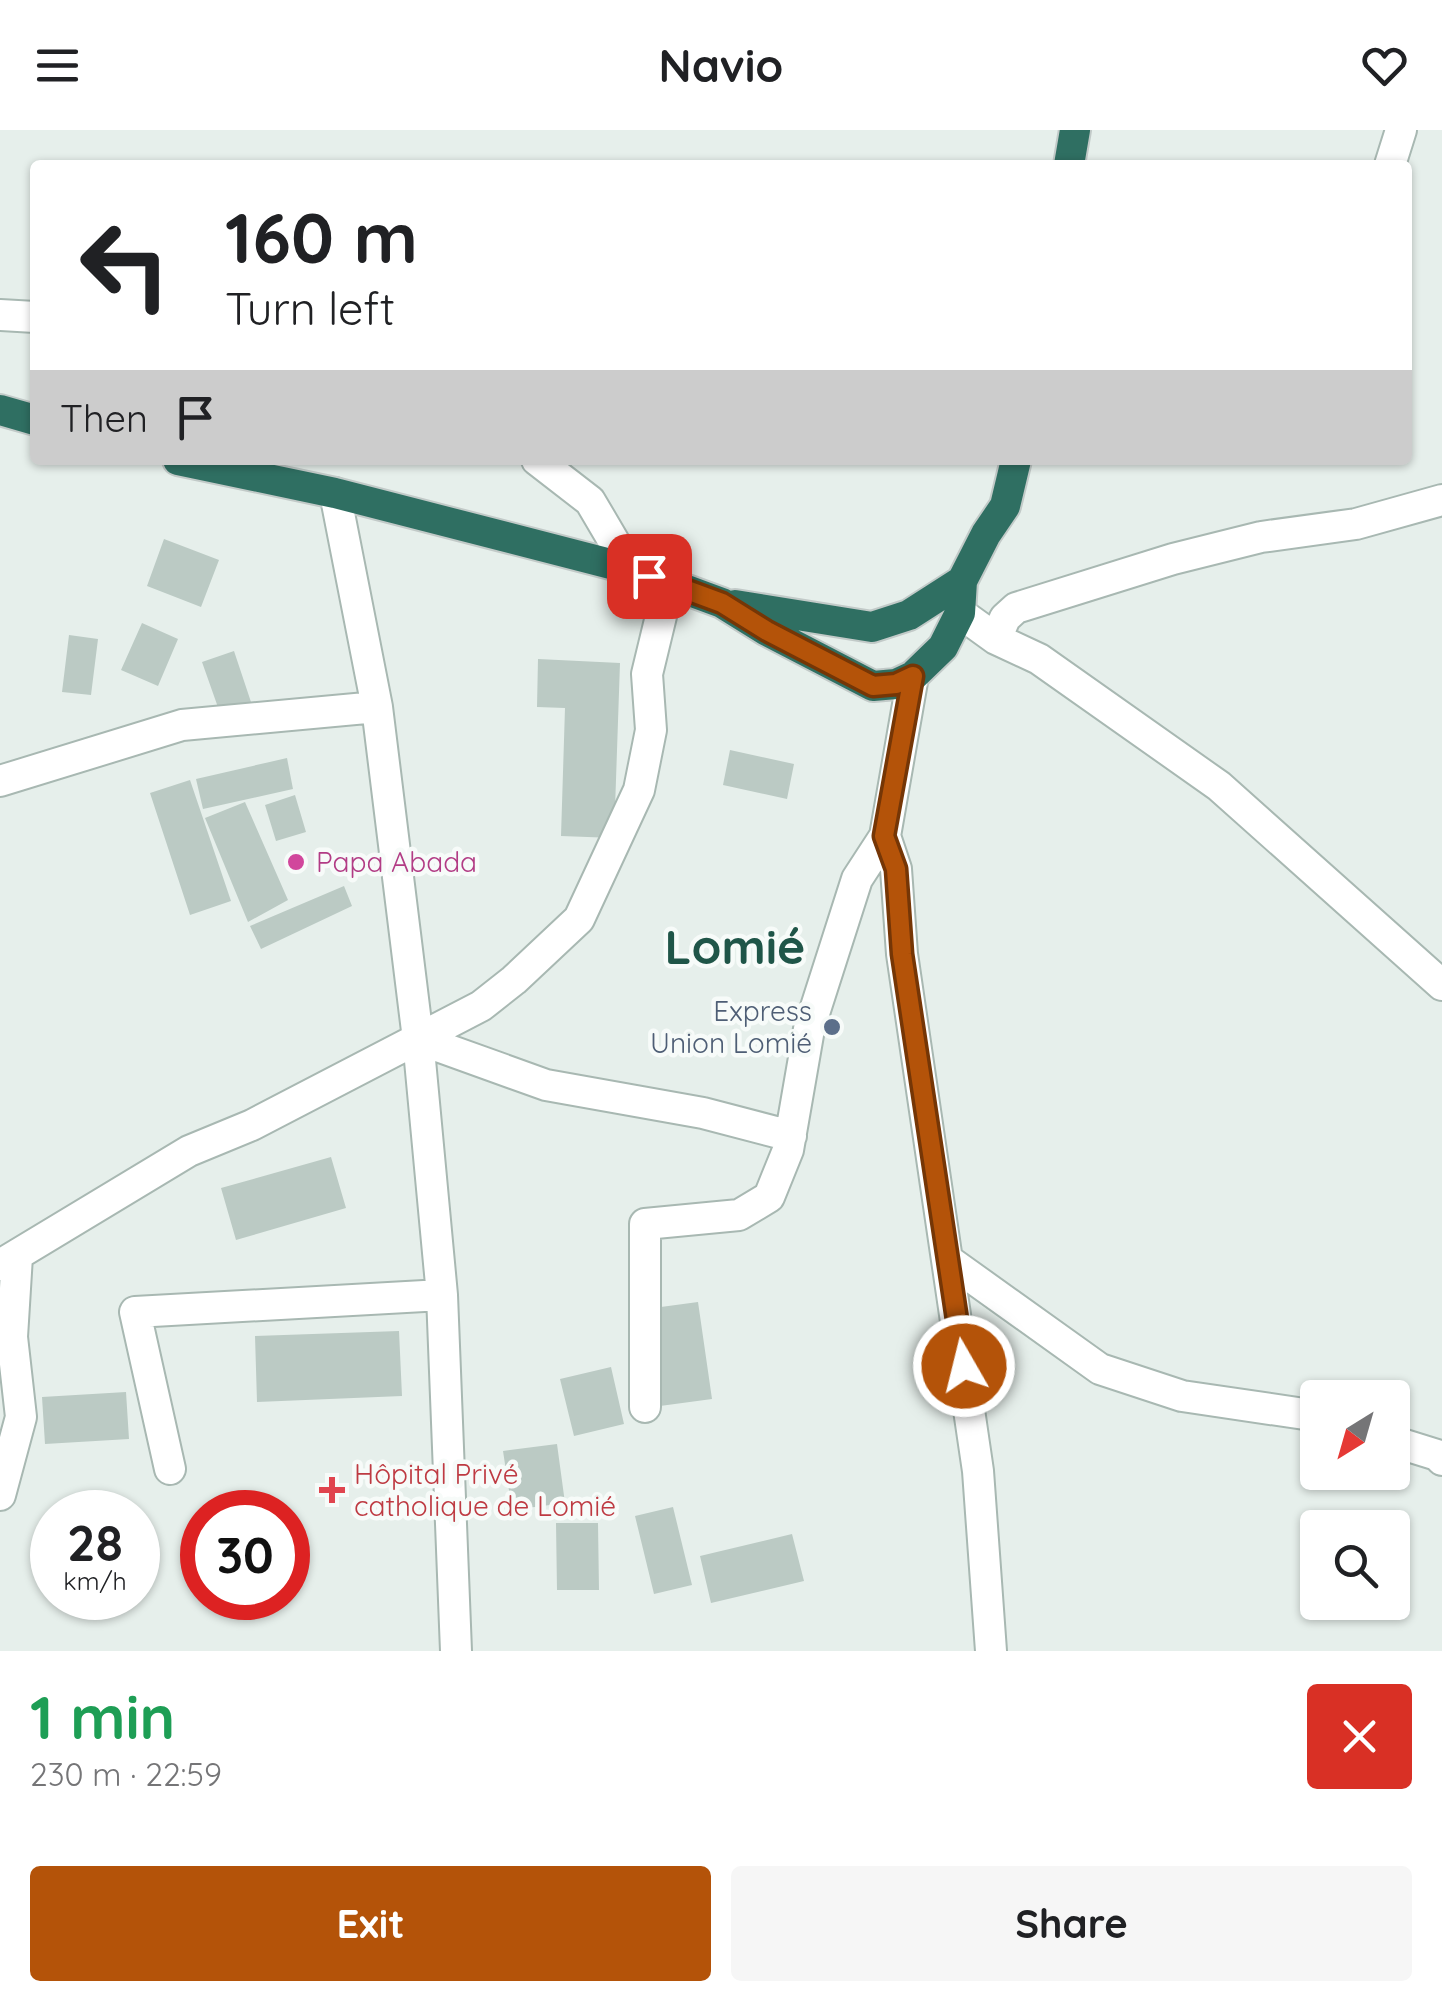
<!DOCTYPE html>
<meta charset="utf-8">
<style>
body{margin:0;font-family:Quicksand,sans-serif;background:#f6f6f6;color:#202124;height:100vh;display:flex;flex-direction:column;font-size:38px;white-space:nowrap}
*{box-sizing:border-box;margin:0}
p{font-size:32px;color:#757577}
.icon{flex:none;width:55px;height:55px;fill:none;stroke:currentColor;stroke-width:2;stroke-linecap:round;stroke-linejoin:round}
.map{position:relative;height:1521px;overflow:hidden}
.sheet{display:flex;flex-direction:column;background:#fff;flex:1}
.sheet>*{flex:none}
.hud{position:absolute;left:30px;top:30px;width:1382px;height:305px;border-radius:10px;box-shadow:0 2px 8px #0004;background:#fff;color:#202124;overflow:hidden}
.needle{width:65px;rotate:217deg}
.buttons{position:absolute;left:1300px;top:1250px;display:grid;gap:20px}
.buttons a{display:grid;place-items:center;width:110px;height:110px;border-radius:10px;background:#fff;box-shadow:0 2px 8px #0004;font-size:50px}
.speed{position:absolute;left:30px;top:1360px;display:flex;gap:20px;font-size:50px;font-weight:700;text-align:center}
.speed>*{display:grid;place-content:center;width:130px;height:130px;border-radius:50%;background:#fff;box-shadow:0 2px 8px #0004;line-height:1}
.speed small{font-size:25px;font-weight:400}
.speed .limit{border:15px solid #d22;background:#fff;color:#111}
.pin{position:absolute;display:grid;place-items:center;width:85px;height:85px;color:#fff;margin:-42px;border-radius:20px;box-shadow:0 5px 15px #0006}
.me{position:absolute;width:110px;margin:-55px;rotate:352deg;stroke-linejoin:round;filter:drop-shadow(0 0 8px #0008)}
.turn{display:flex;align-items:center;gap:35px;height:210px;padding:0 30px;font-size:45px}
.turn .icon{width:130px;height:130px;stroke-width:2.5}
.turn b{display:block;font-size:70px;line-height:85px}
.then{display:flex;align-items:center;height:95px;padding:0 30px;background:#0003;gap:20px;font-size:38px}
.round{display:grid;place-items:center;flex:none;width:105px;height:105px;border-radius:10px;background:#f6f6f6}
.headline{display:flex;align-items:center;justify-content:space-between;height:170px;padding:0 30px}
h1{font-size:60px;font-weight:700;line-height:75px;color:#1e9e55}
.primary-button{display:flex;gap:20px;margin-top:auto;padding:20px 30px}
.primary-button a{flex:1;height:115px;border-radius:10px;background:#b45309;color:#fff;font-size:40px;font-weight:700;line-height:115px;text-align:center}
.primary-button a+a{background:#f6f6f6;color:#202124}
header{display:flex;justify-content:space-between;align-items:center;height:130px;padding:0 30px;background:#fff;font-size:45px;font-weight:700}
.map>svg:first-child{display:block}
.building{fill:#bbcac4}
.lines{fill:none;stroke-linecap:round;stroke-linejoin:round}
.minor-casing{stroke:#a8b8b2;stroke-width:34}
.highway-casing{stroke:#c2cac8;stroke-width:34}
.minor{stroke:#fff;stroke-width:30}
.highway{stroke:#2f6f62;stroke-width:30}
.route-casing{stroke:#753606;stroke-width:25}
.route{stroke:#b45309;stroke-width:18}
.hotel-dot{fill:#d1479c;stroke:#f7fbf9;stroke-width:4}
.service-dot{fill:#5c6f8a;stroke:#f7fbf9;stroke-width:4}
.health-dot{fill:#e0444e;stroke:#f7fbf9;stroke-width:4}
.labels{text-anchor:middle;stroke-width:9;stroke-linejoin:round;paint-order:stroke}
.hotel-label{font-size:28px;fill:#b23c85;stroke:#f7fbf9;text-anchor:start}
.service-label{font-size:28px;fill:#4e5e75;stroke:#f7fbf9;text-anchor:end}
.health-label{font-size:28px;fill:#be3a42;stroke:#f7fbf9;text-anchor:start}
.town-label{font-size:48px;font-weight:bold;fill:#1f5548;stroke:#f7fbf9}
</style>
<header><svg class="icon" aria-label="menu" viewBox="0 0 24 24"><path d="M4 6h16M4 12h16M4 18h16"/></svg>Navio<svg class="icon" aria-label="heart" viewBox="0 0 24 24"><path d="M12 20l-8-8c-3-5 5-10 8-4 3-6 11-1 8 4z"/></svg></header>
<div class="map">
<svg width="1442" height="1521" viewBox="0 0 1442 1521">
<rect width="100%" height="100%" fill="#e6efeb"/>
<path class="building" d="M164 409 219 430 201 477 147 456Z
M142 493 178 509 158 556 121 540Z
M69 505 98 509 91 565 62 562Z
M234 521 251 572 220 583 202 532Z
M538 529 620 533 614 708 561 706 565 578 537 577Z
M730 620 794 634 787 669 723 655Z
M287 628 293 659 203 679 196 649Z
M190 650 231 771 190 785 150 663Z
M295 665 306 702 276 711 265 675Z
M245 672 288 770 248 792 205 688Z
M344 756 352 776 261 819 250 796Z
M331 1027 346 1078 236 1110 221 1058Z
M698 1172 712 1269 660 1276 646 1179Z
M399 1201 402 1266 257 1272 255 1206Z
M611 1237 624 1294 574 1306 560 1249Z
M126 1262 129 1309 45 1314 42 1267Z
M557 1314 565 1373 512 1380 503 1321Z
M673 1377 692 1455 654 1464 635 1386Z
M556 1393H598L599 1460H557Z
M792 1404 804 1451 711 1473 700 1426Z"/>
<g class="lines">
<defs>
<path id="minor" d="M1390 35 1401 0
M0 185 35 187
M537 330 590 371 630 439
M335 363 377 577 418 909 442 1165 456 1521
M960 483 996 509 1039 529 1219 656 1442 855
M996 509 1005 488 1016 478 1173 429 1261 407 1356 394 1442 370
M913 546 885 706 896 739 902 824 978 1341 991 1521
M0 651 182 595 377 577
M418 909 546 955 703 983 791 1006
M949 1131 1100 1239 1182 1266 1318 1286
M0 1135 189 1021 252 995 481 876 514 850 579 789 639 660 651 600 647 544 669 453
M645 1277V1094L739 1085 769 1067 788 1020 809 899 857 749 885 706
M1392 1311 1437 1325 1442 1330
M170 1339 135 1182 442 1165
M0 1365 21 1287 12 1207 17 1126"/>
<path id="highway" d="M1069 35 1075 0
M0 280 35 290
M178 330 335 363 630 439 722 473 767 501 873 556 896 554 913 546 943 517 960 483 962 451 986 404 1005 376 1016 330
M735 475 872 497 909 485 962 451"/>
</defs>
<use href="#minor" class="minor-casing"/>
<use href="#highway" class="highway-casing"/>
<use href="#minor" class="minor"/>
<use href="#highway" class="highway"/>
</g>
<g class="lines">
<defs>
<path id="route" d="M649 446 722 473 767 501 873 556 896 554 913 546 884 706 896 739 902 824 964 1236"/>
</defs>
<use href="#route" class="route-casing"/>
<use href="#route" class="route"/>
</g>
<circle class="hotel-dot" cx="296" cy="732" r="10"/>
<circle class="service-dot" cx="832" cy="897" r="10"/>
<path class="health-dot" d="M327 1345h10v10h10v10h-10v10h-10v-10h-10v-10h10z"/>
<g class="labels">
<g class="hotel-label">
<text x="316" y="742">Papa Abada</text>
</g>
<g class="service-label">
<text x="812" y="891">Express<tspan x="812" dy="32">Union Lomié</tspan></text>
</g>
<g class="health-label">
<text x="354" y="1354">Hôpital Privé<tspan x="354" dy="32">catholique de Lomié</tspan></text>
</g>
<g class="town-label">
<text x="735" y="834">Lomié</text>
</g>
</g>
</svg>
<div class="buttons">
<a><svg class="needle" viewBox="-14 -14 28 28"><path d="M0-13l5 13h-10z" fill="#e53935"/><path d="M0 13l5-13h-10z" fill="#757577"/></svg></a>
<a><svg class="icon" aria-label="search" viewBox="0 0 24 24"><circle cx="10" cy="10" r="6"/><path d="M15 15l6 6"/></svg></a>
</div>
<div class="speed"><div>28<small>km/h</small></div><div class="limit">30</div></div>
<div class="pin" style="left:649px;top:446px;background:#d93025"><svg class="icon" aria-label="arrive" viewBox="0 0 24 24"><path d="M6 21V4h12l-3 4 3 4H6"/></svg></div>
<svg class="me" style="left:964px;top:1236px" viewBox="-20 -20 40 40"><circle r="17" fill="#b45309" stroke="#fff" stroke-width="3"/><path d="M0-11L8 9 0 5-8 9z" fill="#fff"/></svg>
<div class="hud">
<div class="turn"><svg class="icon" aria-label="left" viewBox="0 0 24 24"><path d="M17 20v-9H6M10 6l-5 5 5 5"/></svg><div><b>160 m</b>Turn left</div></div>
<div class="then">Then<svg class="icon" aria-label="arrive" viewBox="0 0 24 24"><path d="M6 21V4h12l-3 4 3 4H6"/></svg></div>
</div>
</div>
<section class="sheet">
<div class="headline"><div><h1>1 min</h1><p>230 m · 22:59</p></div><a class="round" style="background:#d93025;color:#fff"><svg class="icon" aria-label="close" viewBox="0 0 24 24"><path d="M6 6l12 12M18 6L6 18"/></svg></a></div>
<div class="primary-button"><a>Exit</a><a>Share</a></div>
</section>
